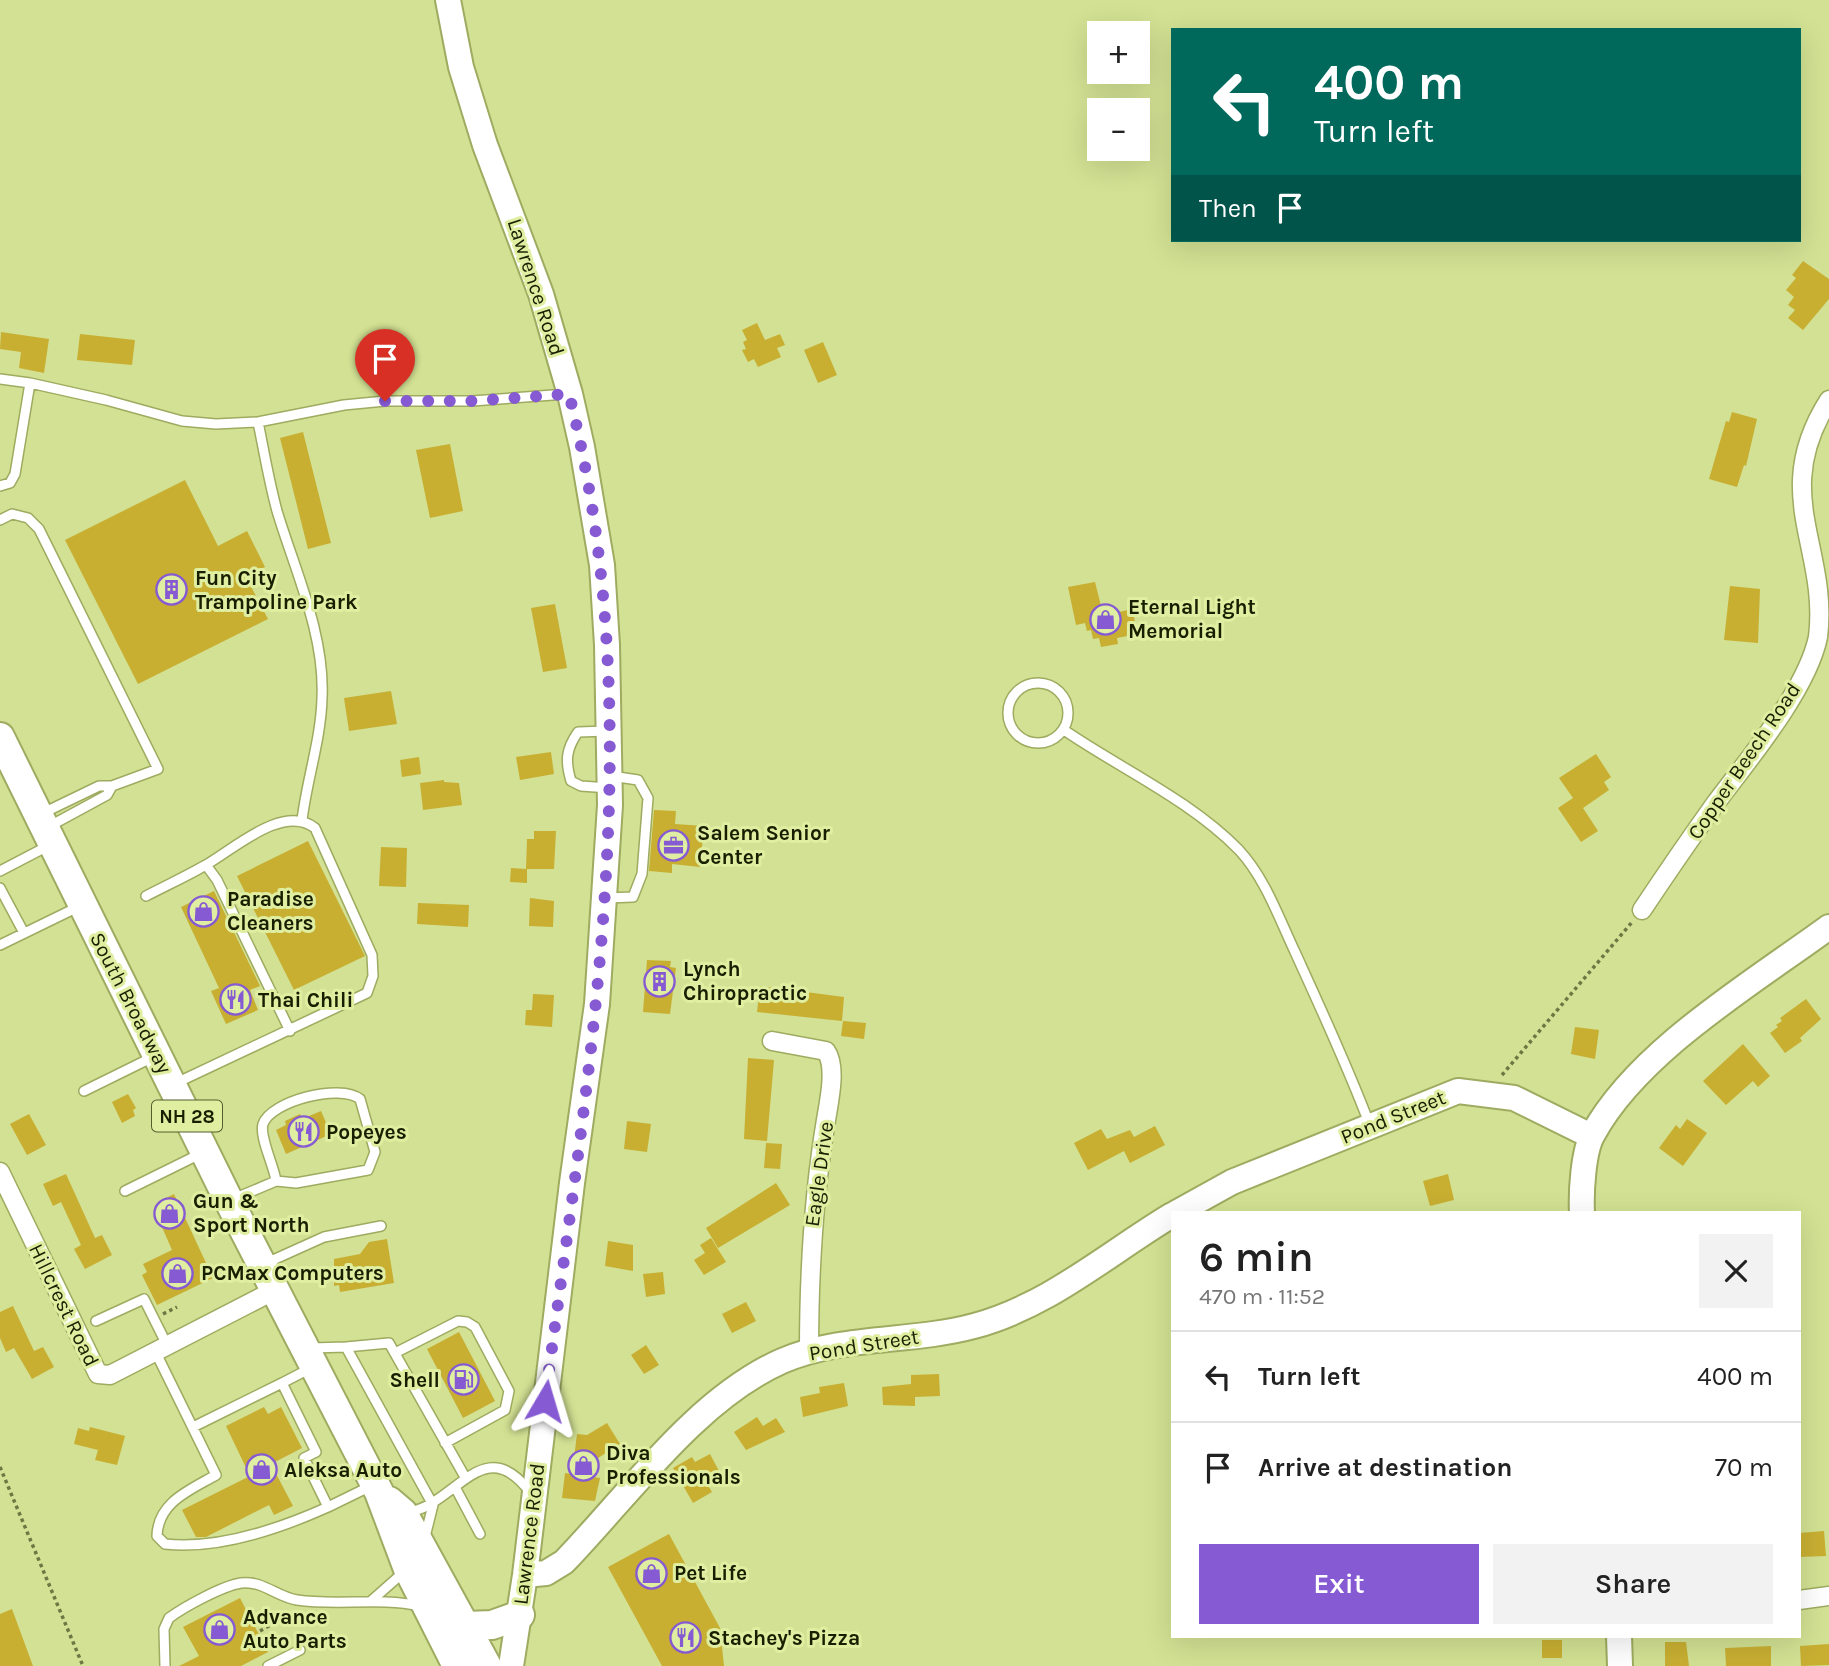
<!DOCTYPE html>
<meta charset="utf-8">
<style>
body{margin:0;font-family:Karla,sans-serif;background:#f2f2f2;color:#222;height:100vh;display:flex;flex-direction:column;font-size:26px;white-space:nowrap}
*{box-sizing:border-box;margin:0}
p{font-size:23px;color:#767676}
.icon{flex:none;width:38px;height:38px;fill:none;stroke:currentColor;stroke-width:2;stroke-linecap:round;stroke-linejoin:round}
.map{position:relative;flex:1;overflow:hidden}
.drawer{position:absolute;left:1171px;top:1211px;width:630px;height:427px;display:flex;flex-direction:column;background:#fff;border-radius:0px;box-shadow:0 7px 28px #0002}
.drawer>*{flex:none}
.hud{position:absolute;left:1171px;top:28px;width:630px;height:214px;border-radius:0px;box-shadow:0 7px 28px #0002;background:#00695c;color:#fff;overflow:hidden}
.controls{position:absolute;left:1087px;top:21px;display:grid;gap:14px}
.controls a{display:grid;place-items:center;width:63px;height:63px;border-radius:0px;background:#fff;box-shadow:0 7px 28px #0002;font-size:35px}
.pin{position:absolute;display:grid;place-items:center;width:60px;height:60px;color:#fff;margin:-72px -30px;border-radius:50% 50% 50% 0;rotate:-45deg;box-shadow:0 0 7px #0007}
.pin .icon{rotate:45deg}
.me{position:absolute;width:77px;margin:-38px;rotate:7deg;stroke-linejoin:round;filter:drop-shadow(0 0 5px #0008)}
.turn{display:flex;align-items:center;gap:24px;height:147px;padding:0 28px;font-size:32px}
.turn .icon{width:91px;height:91px;stroke-width:2.5}
.turn b{display:block;font-size:49px;line-height:60px}
.then{display:flex;align-items:center;height:66px;padding:0 28px;background:#0003;gap:14px;font-size:26px}
.round{display:grid;place-items:center;flex:none;width:74px;height:74px;border-radius:0px;background:#f2f2f2}
.summary{display:flex;align-items:center;justify-content:space-between;height:119px;padding:0 28px}
h1{font-size:42px;font-weight:600;line-height:52px}
.button{display:flex;gap:14px;margin-top:auto;padding:14px 28px}
.button a{flex:1;height:80px;border-radius:0px;background:#865ad3;color:#fff;font-size:28px;font-weight:600;line-height:80px;text-align:center}
.button a+a{background:#f2f2f2;color:#222}
ul{padding:0;list-style:none}
li{display:flex;align-items:center;gap:21px;height:91px;padding:0 28px;border-top:2px solid #e0e0e0}
li div{flex:1}
li b{display:block;font-size:26px}
li em{font-style:normal}
.map>svg:first-child{display:block}
.building{fill:#c8af32}
.lines{fill:none;stroke-linecap:round;stroke-linejoin:round}
.lane-casing{stroke:#9eab60;stroke-width:12}
.street-casing{stroke:#9eab60;stroke-width:21}
.secondary-casing{stroke:#9eab60;stroke-width:28}
.primary-casing{stroke:#9eab60;stroke-width:32}
.path{stroke:#6e7743;stroke-width:3.5;stroke-dasharray:3.5 3.5;stroke-linecap:butt}
.lane{stroke:#fff;stroke-width:9}
.street{stroke:#fff;stroke-width:18}
.secondary{stroke:#fff;stroke-width:24}
.primary{stroke:#fff;stroke-width:28}
.route{stroke:#865ad3;stroke-width:12;stroke-dasharray:0 21.6}
.labels{text-anchor:middle;stroke-width:6;stroke-linejoin:round;paint-order:stroke}
.shield{fill:#dfeea0;stroke:#545c30;stroke-width:2}
.shield-label{font-size:19px;font-weight:bold;fill:#191e00}
.street-label{font-size:21px;fill:#191e00;stroke:#dfeea0}
.poi-label{font-size:21px;font-weight:bold;fill:#191e00;stroke:#dfeea0;text-anchor:start}
</style>
<div class="map">
<svg width="1829" height="1666" viewBox="0 0 1829 1666">
<rect width="100%" height="100%" fill="#d2e193"/>
<path class="building" d="M1803 261 1829 279V299L1803 330 1788 318 1795 310 1788 305 1794 297 1786 290 1796 278 1792 275Z
M757 323 765 340 780 334 785 345 777 348 781 357 758 367 754 359 748 362 742 350 746 349 743 342 747 340 742 330Z
M1 332 49 339 44 373 19 368 21 352 0 349Z
M80 334 135 340 132 365 77 360Z
M823 342 837 375 818 383 804 350Z
M1732 412 1757 419 1746 466 1744 465 1737 487 1709 479 1726 421 1729 422Z
M303 432 331 543 308 549 280 438Z
M450 444 463 511 430 518 416 450Z
M185 480 218 546 247 531 265 567 246 577 268 619 138 684 65 540Z
M1095 582 1101 606 1108 604 1110 614 1132 609 1138 634 1117 638 1118 644 1101 647 1099 638 1093 639 1091 630 1087 631 1085 623 1076 625 1068 587Z
M1730 586 1760 589 1758 643 1724 640Z
M555 604 567 668 543 672 531 608Z
M391 691 397 724 349 731 344 698Z
M551 752 554 774 520 780 516 757Z
M1596 754 1611 777 1604 782 1609 790 1583 808 1598 831 1581 842 1558 808 1573 798 1559 778Z
M419 757 421 774 402 777 400 760Z
M444 780V782L459 783 462 805 423 810 420 783Z
M654 810 676 811 675 824 704 826 700 867 672 864V873L649 871Z
M534 831H556L554 869H527V883L510 882 511 868 526 869 527 839H534Z
M308 841 365 956 294 990 237 876Z
M381 847 407 848 406 887 379 886Z
M214 891 260 986 250 990 258 1010 226 1024 211 991 219 988 181 907Z
M530 898 554 901 553 927 529 926Z
M418 903 469 905 468 927 417 924Z
M647 960 671 961 670 967 676 968 670 1014 643 1012Z
M760 986 844 997 842 1021 757 1012Z
M533 994 554 995 552 1027 525 1025 526 1010H532Z
M1806 999 1821 1019 1800 1038 1802 1041 1785 1053 1770 1033 1778 1027 1776 1025 1782 1021 1780 1018Z
M843 1021 866 1023 864 1039 841 1036Z
M1575 1027 1599 1030 1595 1059 1571 1054Z
M1743 1044 1770 1076 1758 1087 1753 1081 1726 1105 1703 1081Z
M748 1058 774 1060 767 1141 744 1139Z
M128 1094 136 1108 133 1110 135 1116 122 1123 112 1102Z
M321 1111 331 1134 286 1154 276 1130 286 1125 285 1121 300 1114 302 1119Z
M29 1114 46 1145 27 1155 10 1124Z
M1687 1119 1707 1133 1683 1166 1659 1148 1676 1125 1680 1129Z
M627 1121 651 1124 647 1152 624 1149Z
M1155 1126 1165 1145 1130 1163 1124 1151 1088 1170 1074 1143 1101 1129 1107 1139 1130 1130 1134 1137Z
M766 1143 782 1144 780 1169 764 1168Z
M66 1174 95 1238 102 1235 112 1255 85 1269 74 1249 81 1245 61 1202 53 1206 43 1184Z
M1448 1174 1454 1200 1430 1206 1423 1181Z
M776 1183 790 1205 718 1248 706 1228Z
M174 1194 213 1278 157 1305 142 1275 147 1272 143 1264 172 1250 154 1209 160 1206 158 1202Z
M711 1238 726 1262 704 1275 694 1260 705 1253 700 1245Z
M387 1239 394 1283 340 1292 339 1285 334 1286V1259L360 1254 369 1242Z
M608 1241 633 1245V1271L605 1266Z
M663 1272 665 1294 646 1297 643 1274Z
M746 1302 756 1321 732 1333 722 1314Z
M13 1306 34 1351 43 1347 54 1367 32 1379 14 1348 6 1352 0 1338V1312Z
M459 1332 495 1401 463 1418 427 1349Z
M646 1345 659 1365 644 1374 631 1355Z
M939 1374 940 1396 915 1397V1406L883 1405 882 1387 911 1384V1375Z
M844 1383 848 1406 803 1417 800 1397 820 1393 819 1387Z
M264 1407 268 1414 281 1407 302 1448 271 1464 293 1506 274 1515 269 1505 206 1537H196L182 1510 250 1476 226 1426Z
M757 1417 763 1426 776 1418 785 1432 746 1450 734 1432Z
M607 1423 620 1444 573 1474 600 1478 595 1501 562 1498 565 1473 572 1474 577 1434 587 1435Z
M90 1427 125 1436 117 1465 95 1460 98 1450 74 1444 78 1428 89 1431Z
M710 1454 719 1471 704 1479 712 1492 693 1503 673 1468 692 1457 695 1462Z
M1824 1531 1826 1556 1799 1557V1533Z
M669 1534 720 1628 724 1666H662L608 1567Z
M240 1598 268 1652 241 1666H179L199 1656 183 1627Z
M12 1609 33 1666H0V1614Z
M1542 1640H1562V1658H1542Z
M1665 1642H1686L1689 1666H1665Z
M1829 1644V1665L1801 1666 1800 1646Z
M1771 1646V1666H1726L1725 1648Z"/>
<g class="lines">
<defs>
<path id="lane" d="M0 379 30 383 15 474 10 483 0 486
M30 383 106 400 182 421 216 424 258 422 344 405 385 401H472L567 394
M258 422C264 451 269 482 277 511 295 571 325 634 322 698 321 739 307 779 302 820
M0 520 12 514 28 518 39 529 158 769 112 786H99L41 814
M1008 713a30 30 0 1 1 60 0a30 30 0 1 1-60 0Z
M1064 730C1121 769 1190 800 1239 850 1265 878 1279 918 1295 952 1321 1009 1347 1065 1369 1123
M608 731 578 732C566 749 565 761 571 781L581 786 609 788
M48 827 107 795 112 786
M206 865 217 880 290 1031
M0 871 48 846
M0 888 24 933
M146 896C165 886 185 877 204 866 233 850 283 803 315 828L372 955 373 976 367 993 174 1084
M607 898 633 897 642 874 648 798 638 780 611 776
M0 945 80 906
M84 1091 155 1056
M125 1191 202 1153
M231 1200 276 1181 296 1183 368 1170 375 1152 360 1099C340 1083 271 1101 263 1124 259 1136 274 1166 276 1181
M264 1264 324 1237 381 1226
M96 1321 144 1299 168 1347
M346 1347 389 1343 465 1477
M311 1348 346 1347 433 1505 425 1537
M156 1353 216 1475C190 1490 158 1502 157 1536L165 1544C219 1550 279 1529 328 1507
M395 1353 458 1321 467 1322 475 1327 509 1391 505 1410 445 1443
M311 1368 282 1383 316 1452 304 1458 328 1507 373 1485
M193 1427 282 1383
M455 1487 480 1534
M408 1512C455 1506 483 1430 530 1492
M371 1601 405 1571
M165 1666 164 1629 169 1618C184 1607 222 1586 241 1583 262 1580 277 1597 297 1600 338 1606 379 1597 420 1606
M268 1666 300 1650"/>
<path id="street" d="M1642 910C1666 874 1690 839 1715 804 1748 760 1807 690 1818 637 1829 547 1769 494 1829 400
M772 1041 826 1051C837 1067 829 1101 826 1120 813 1198 809 1274 809 1352
M0 1172 98 1374 110 1375 275 1290
M1799 1600 1829 1596"/>
<path id="secondary" d="M448 0 461 67 485 145 541 294 570 394 582 447 602 565 607 645 610 805 597 1004 572 1183 525 1575 511 1666
M1176 1213 1232 1182 1458 1091 1514 1098 1591 1136
M1582 1213C1581 1193 1583 1151 1593 1134 1638 1051 1754 982 1829 927
M525 1575 546 1573 564 1562C628 1496 696 1399 782 1361 842 1335 911 1343 974 1326 1049 1306 1107 1254 1172 1215
M1619 1636 1620 1666"/>
<path id="primary" d="M0 737 229 1201 379 1492 408 1569 457 1666
M389 1501 403 1513 487 1666
M466 1626 492 1625 520 1615"/>
</defs>
<use href="#lane" class="lane-casing"/>
<use href="#street" class="street-casing"/>
<use href="#secondary" class="secondary-casing"/>
<use href="#primary" class="primary-casing"/>
<path class="path" d="M1502 1075 1633 921
M163 1314 177 1307
M0 1467 83 1666
M260 1631 276 1622"/>
<use href="#lane" class="lane"/>
<use href="#street" class="street"/>
<use href="#secondary" class="secondary"/>
<use href="#primary" class="primary"/>
</g>
<g class="lines">
<path class="route" d="M385 401H472L569 394C653 726 588 1068 545 1401"/>
</g>
<defs>
<symbol id="building-ring" viewBox="-11 -11 22 22"><circle r="9.5" fill="#dfeea0" stroke="#865ad3" stroke-width="1.5"/><path d="M-4-6H4V6H1V3H-1V6H-4ZM-2.5-4.3h1.7v1.8h-1.7ZM.8-4.3h1.7v1.8H.8ZM-2.5-1h1.7V.8h-1.7ZM.8-1h1.7V.8H.8Z" fill="#865ad3"/></symbol>
<symbol id="shop-ring" viewBox="-11 -11 22 22"><circle r="9.5" fill="#dfeea0" stroke="#865ad3" stroke-width="1.5"/><path d="M-5-2.5h2.3a2.7 3.5 0 0 1 5.4 0H5L5.5 6h-11ZM-1.5-2.5h3a1.5 2.3 0 0 0-3 0Z" fill="#865ad3"/></symbol>
<symbol id="office-ring" viewBox="-11 -11 22 22"><circle r="9.5" fill="#dfeea0" stroke="#865ad3" stroke-width="1.5"/><path d="M-6-3h4V-5.5h4V-3h4V5H-6ZM-1-4.5V-3h2v-1.5ZM-6 0V1H6V0Z" fill="#865ad3"/></symbol>
<symbol id="restaurant-ring" viewBox="-11 -11 22 22"><circle r="9.5" fill="#dfeea0" stroke="#865ad3" stroke-width="1.5"/><path d="M-5-6h1v4h1v-4h1v4h1v-4h1v5L-1.5 .5V6h-2V.5L-5-1ZM5-6V6H3V1.5H1.5Q1.5-4 5-6Z" fill="#865ad3"/></symbol>
<symbol id="fuel-ring" viewBox="-11 -11 22 22"><circle r="9.5" fill="#dfeea0" stroke="#865ad3" stroke-width="1.5"/><path d="M-5.5-6h7V0h2V4h1.3V-2.5L3-4.5l.8-.8L6-3V5H2.5V1h-1V6h-7ZM-4.2-4.7v3.2H.2V-4.7Z" fill="#865ad3"/></symbol>
</defs>
<g fill-rule="evenodd">
<use href="#building-ring" x="154" y="572" width="35" height="35"/>
<use href="#shop-ring" x="1088" y="602" width="35" height="35"/>
<use href="#office-ring" x="656" y="828" width="35" height="35"/>
<use href="#shop-ring" x="186" y="894" width="35" height="35"/>
<use href="#building-ring" x="642" y="964" width="35" height="35"/>
<use href="#restaurant-ring" x="218" y="982" width="35" height="35"/>
<use href="#restaurant-ring" x="286" y="1114" width="35" height="35"/>
<use href="#shop-ring" x="152" y="1196" width="35" height="35"/>
<use href="#shop-ring" x="160" y="1256" width="35" height="35"/>
<use href="#fuel-ring" x="446" y="1362" width="35" height="35"/>
<use href="#shop-ring" x="566" y="1448" width="35" height="35"/>
<use href="#shop-ring" x="244" y="1452" width="35" height="35"/>
<use href="#shop-ring" x="634" y="1556" width="35" height="35"/>
<use href="#shop-ring" x="202" y="1612" width="35" height="35"/>
<use href="#restaurant-ring" x="668" y="1620" width="35" height="35"/>
</g>
<g class="labels">
<rect class="shield" x="152" y="1100.5" width="70" height="31" rx="5"/>
<g class="shield-label">
<text x="187" y="1123">NH 28</text>
</g>
<g class="street-label">
<text transform="translate(536 287) rotate(72)" y="7">Lawrence Road</text>
<text transform="translate(1744 761) rotate(-56)" y="7">Copper Beech Road</text>
<text transform="translate(131 1003) rotate(63)" y="7">South Broadway</text>
<text transform="translate(1393 1117) rotate(-22)" y="7">Pond Street</text>
<text transform="translate(819 1174) rotate(-82)" y="7">Eagle Drive</text>
<text transform="translate(64 1305) rotate(64)" y="7">Hillcrest Road</text>
<text transform="translate(864 1345) rotate(-9)" y="7">Pond Street</text>
<text transform="translate(529 1534) rotate(-83)" y="7">Lawrence Road</text>
</g>
<g class="poi-label">
<text x="195" y="585">Fun City<tspan x="195" dy="24">Trampoline Park</tspan></text>
<text x="1128" y="614">Eternal Light<tspan x="1128" dy="24">Memorial</tspan></text>
<text x="697" y="840">Salem Senior<tspan x="697" dy="24">Center</tspan></text>
<text x="227" y="906">Paradise<tspan x="227" dy="24">Cleaners</tspan></text>
<text x="683" y="976">Lynch<tspan x="683" dy="24">Chiropractic</tspan></text>
<text x="258" y="1007">Thai Chili</text>
<text x="326" y="1139">Popeyes</text>
<text x="193" y="1208">Gun &amp;<tspan x="193" dy="24">Sport North</tspan></text>
<text x="201" y="1280">PCMax Computers</text>
<text x="440" y="1387" text-anchor="end">Shell</text>
<text x="606" y="1460">Diva<tspan x="606" dy="24">Professionals</tspan></text>
<text x="284" y="1477">Aleksa Auto</text>
<text x="674" y="1580">Pet Life</text>
<text x="243" y="1624">Advance<tspan x="243" dy="24">Auto Parts</tspan></text>
<text x="708" y="1645">Stachey's Pizza</text>
</g>
</g>
</svg>
<div class="controls">
<a>+</a>
<a>−</a>
</div>
<div class="pin" style="left:385px;top:401px;background:#d93025"><svg class="icon" aria-label="arrive" viewBox="0 0 24 24"><path d="M6 21V4h12l-3 4 3 4H6"/></svg></div>
<svg class="me" style="left:545px;top:1401px" viewBox="-20 -20 40 40"><path d="M0-17L14 15 0 8-14 15z" fill="#865ad3" stroke="#fff" stroke-width="4"/></svg>
<div class="hud">
<div class="turn"><svg class="icon" aria-label="left" viewBox="0 0 24 24"><path d="M17 20v-9H6M10 6l-5 5 5 5"/></svg><div><b>400 m</b>Turn left</div></div>
<div class="then">Then<svg class="icon" aria-label="arrive" viewBox="0 0 24 24"><path d="M6 21V4h12l-3 4 3 4H6"/></svg></div>
</div>
<section class="drawer">
<div class="summary"><div><h1>6 min</h1><p>470 m · 11:52</p></div><a class="round"><svg class="icon" aria-label="close" viewBox="0 0 24 24"><path d="M6 6l12 12M18 6L6 18"/></svg></a></div>
<ul>
<li><svg class="icon" aria-label="left" viewBox="0 0 24 24"><path d="M17 20v-9H6M10 6l-5 5 5 5"/></svg><div><b>Turn left</b></div><em>400 m</em></li>
<li><svg class="icon" aria-label="arrive" viewBox="0 0 24 24"><path d="M6 21V4h12l-3 4 3 4H6"/></svg><div><b>Arrive at destination</b></div><em>70 m</em></li>
</ul>
<div class="button"><a>Exit</a><a>Share</a></div>
</section>
</div>
